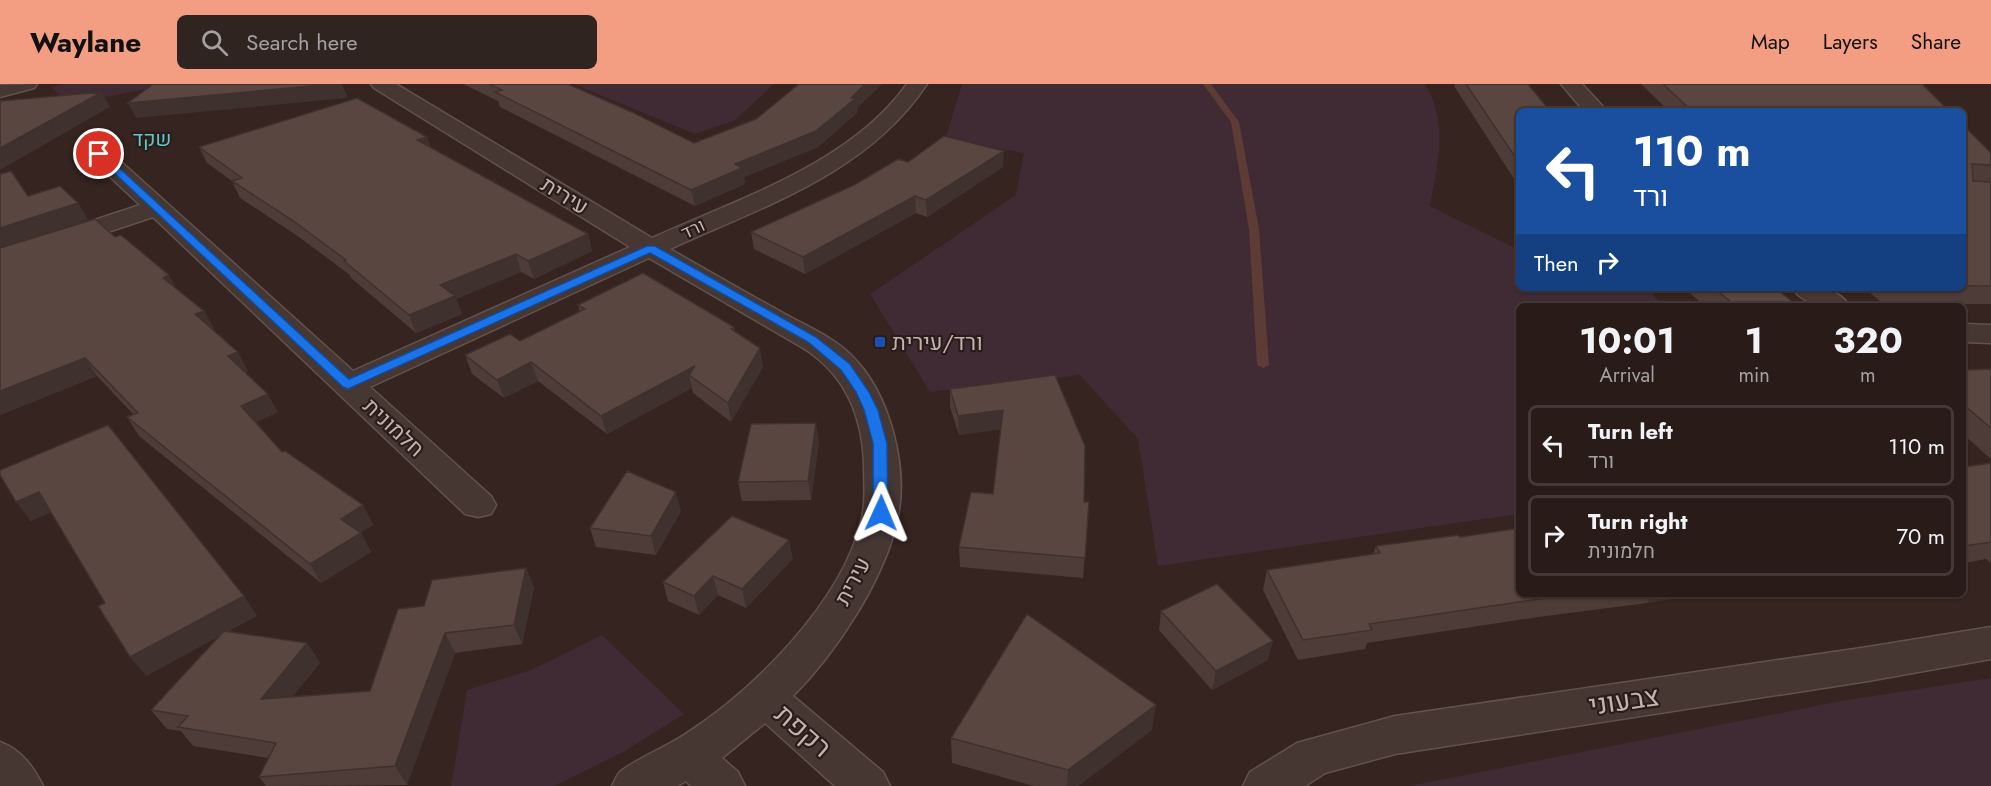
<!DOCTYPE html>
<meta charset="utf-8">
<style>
body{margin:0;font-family:Jost,Heebo,sans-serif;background:#302421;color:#f1f3f6;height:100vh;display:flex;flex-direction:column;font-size:22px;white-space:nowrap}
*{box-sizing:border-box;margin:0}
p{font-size:20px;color:#a5a1a2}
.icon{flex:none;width:33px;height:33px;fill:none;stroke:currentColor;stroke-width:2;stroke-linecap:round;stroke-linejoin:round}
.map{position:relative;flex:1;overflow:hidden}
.panel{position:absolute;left:1516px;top:219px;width:450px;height:294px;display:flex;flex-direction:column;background:#281b18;border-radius:9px;box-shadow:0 2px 4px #0004,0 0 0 2px #443937}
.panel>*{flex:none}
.guide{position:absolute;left:1516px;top:24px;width:450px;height:183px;border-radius:9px;box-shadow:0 2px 4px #0004,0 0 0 2px #443937;background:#1a4fa0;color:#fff;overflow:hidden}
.pin{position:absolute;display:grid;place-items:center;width:51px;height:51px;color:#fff;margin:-26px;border:3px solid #fff;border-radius:50%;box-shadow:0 2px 6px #0007}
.me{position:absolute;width:66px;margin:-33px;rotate:1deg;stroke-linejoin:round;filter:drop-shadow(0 0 4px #0008)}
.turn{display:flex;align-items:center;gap:21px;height:126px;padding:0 18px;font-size:27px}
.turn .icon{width:78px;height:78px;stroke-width:2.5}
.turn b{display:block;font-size:42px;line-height:51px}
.then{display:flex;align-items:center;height:57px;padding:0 18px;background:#0003;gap:12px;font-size:22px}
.eta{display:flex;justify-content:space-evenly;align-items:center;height:102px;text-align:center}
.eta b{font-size:36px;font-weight:700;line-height:42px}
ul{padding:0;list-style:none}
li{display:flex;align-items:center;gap:18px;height:81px;margin:0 12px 9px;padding:0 6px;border:3px solid #443937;border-radius:9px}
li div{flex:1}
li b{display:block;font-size:22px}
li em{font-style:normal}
header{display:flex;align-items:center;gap:36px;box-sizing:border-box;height:84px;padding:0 30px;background:#f39d82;color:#111}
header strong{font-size:28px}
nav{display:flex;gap:33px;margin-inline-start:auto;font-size:21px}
.search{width:420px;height:54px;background:#302421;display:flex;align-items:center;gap:15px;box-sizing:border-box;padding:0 21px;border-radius:9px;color:#a5a1a2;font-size:22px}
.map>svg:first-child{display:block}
.green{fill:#402a34}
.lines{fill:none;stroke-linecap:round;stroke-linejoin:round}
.stream{fill:#5c3c34;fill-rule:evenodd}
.minor-casing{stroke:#61524e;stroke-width:3}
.minor{fill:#463733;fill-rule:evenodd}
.wall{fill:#4d3c38}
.shaded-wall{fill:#3f312e}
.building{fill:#5a4641;stroke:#3f312e;stroke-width:1.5}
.route{fill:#1a73e8;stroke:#114b97;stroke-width:1.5}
.transit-dot{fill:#1a4fb4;stroke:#2a1d19;stroke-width:2}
.labels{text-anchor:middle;stroke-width:4.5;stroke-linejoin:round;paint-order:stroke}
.far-street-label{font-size:18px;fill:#c3b2ad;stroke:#2a1d19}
.far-neighbourhood-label{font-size:20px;fill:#5dc8ce;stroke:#2a1d19}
.street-label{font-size:22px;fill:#c3b2ad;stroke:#2a1d19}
.poi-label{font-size:22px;fill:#c3b2ad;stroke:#2a1d19;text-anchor:start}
.near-street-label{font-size:27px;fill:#c3b2ad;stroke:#2a1d19}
</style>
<header>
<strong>Waylane</strong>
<div class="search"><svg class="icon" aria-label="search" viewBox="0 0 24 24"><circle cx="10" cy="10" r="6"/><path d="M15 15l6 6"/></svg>Search here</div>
<nav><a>Map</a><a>Layers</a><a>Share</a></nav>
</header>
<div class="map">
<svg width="1991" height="702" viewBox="0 0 1991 702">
<rect width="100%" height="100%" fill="#352420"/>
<path class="green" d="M62 0H159L157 3 68 20 51 3Z
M573 0H774L735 36 695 50Z
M962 0H1425C1449 41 1438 77 1430 122L1519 166 1520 204H1647L1663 222H1520L1519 430 1158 482 1138 355 1080 291 930 308 870 210 1016 111 1024 69 945 56Z
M602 551 684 630 625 667 554 702H451L467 606 531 586Z
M1991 594V702H1409L1841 617Z"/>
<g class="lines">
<path class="stream" d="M1203 0H1211L1239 38 1259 145 1269 281 1263 284 1257 281 1249 145 1231 38Z"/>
<defs>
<path id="minor" d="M37 0 34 4 0 13V1Z
M371 0H396L652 154C738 115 850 80 907 0H927C868 89 764 122 670 165 708 187 747 209 785 230 808 243 833 253 851 271 891 310 910 387 896 441 882 499 835 570 793 612L883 688 890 702H835L765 639 722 674 738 688 745 702H691L686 697 677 702H612C615 697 617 690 621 687 640 673 664 664 684 651 753 607 841 519 861 438 866 419 864 399 864 379 862 331 845 290 803 264L649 174 370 303 491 412 496 421 491 430 478 433 465 430 153 133 0 184V167L140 121 91 75 88 70 91 65 99 63 107 65 353 287 630 163 374 4Z
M1561 0H1582L1607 27H1584Z
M1792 204C1814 204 1836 202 1850 222 1828 222 1806 224 1792 204Z
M1964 240 1991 241V259L1964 258Z
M1991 543V575L1868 597 1395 670 1325 689 1305 702H1243L1250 688 1297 659 1395 632 1868 563Z
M0 658C21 666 33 682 43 702H0Z"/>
</defs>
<use href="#minor" class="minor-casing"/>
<use href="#minor" class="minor"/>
</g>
<path class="wall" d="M463 0H568L694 59 756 35 799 0H882L857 24V29L818 63 744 93 745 100 695 122 500 23 498 17Z
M1455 0H1528L1520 27V104L1454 2Z
M1641 0H1922L1949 27H1669Z
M1964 42 1991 69V220H1956L1954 222H1886L1864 204H1964Z
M427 53 431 64 588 150 592 167 534 195 521 188 456 215 462 230 416 249 351 194 350 191 299 153 240 114 232 97 207 79 199 63Z
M908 78 1003 83 927 133 916 129 805 190 754 165 751 148 854 101Z
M0 90 28 112 78 119 88 136 16 159 115 153 204 227 214 245H212L248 287 245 288 278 328 256 338 282 368 363 421 373 441 360 448 371 468 321 499 139 352 127 333 134 331 97 292 0 331Z
M1684 204H1775L1798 222H1705Z
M578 221 734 243 735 248 763 283 731 338 693 309 692 304 607 350 538 297 504 314 472 290 465 271 520 257 580 228Z
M1991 285V375L1964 351V286Z
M1055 291 1084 418H1089L1083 494 960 483 959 463 993 410 1001 345 959 351 950 323V305Z
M819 358 811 416 742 417 738 398Z
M1991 379V479L1986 475 1964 479V383Z
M0 391 244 512 257 532 228 547 307 559 320 579 292 613 370 607 424 522 526 484 534 504 522 560 455 569 407 701 266 702 259 693 268 674 193 662 181 647 167 645 151 626 219 552 146 592 105 519 51 428 31 437Z
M681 427 656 471 596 463 590 444Z
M1460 453 1520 510H1699L1647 519 1538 533 1367 559 1365 565 1298 576 1263 506 1267 486 1373 470 1376 462Z
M793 475 746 524 718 511 699 531 668 517 663 498Z
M1161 527 1268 576 1212 606 1159 546Z
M1152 646 1078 702H1034L952 679 951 654Z"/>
<path class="shaded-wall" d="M333 0H342L347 11V14L136 34 128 19Z
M865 0H882L857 24V29L818 63 744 93 745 100 695 122 691 106 851 14Z
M102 8 110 23 0 86V64Z
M427 53 433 68 417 56Z
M1004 67 1003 83 927 133 926 116Z
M915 112 916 129 805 190 803 173Z
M78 119 88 136 0 165V144Z
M588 150 592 167 534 195 528 177Z
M516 170 521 188 456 215 462 230 416 249 409 231 440 201Z
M169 191 179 209 163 194Z
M204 227 214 245 205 248 195 230Z
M760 264 763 283 731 338 728 319Z
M238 268 248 287 238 291 228 272Z
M85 274 97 292 0 331V307Z
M531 278 538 297 504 314 497 296Z
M695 282 689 291 692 304 607 350 601 332Z
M268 310 278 328 251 340 241 322Z
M1003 326V345L959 351 958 332Z
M816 339 819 358 811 416 808 397Z
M39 408 53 427 31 437 16 418Z
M676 408 681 427 656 471 651 452Z
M363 421 373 441 352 454 341 435Z
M361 449 371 468 321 499 310 480Z
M789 456 793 475 746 524 742 505Z
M526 484 534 504 522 560 514 541Z
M713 492 718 511 699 531 694 512Z
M1652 510H1699L1647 519Z
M244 512 257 532 146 592 130 573Z
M445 549 455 569 407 701 395 682Z
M1273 557 1268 576 1212 606 1216 587Z
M307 559 320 579 274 635 261 615Z
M1156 621 1152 646 1078 702H1067L1068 686Z"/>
<path class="building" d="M153 0H333L128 19Z
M489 0H568L634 29 694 59 756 35 799 0H865L851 14H856L816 47 735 80 742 84 691 106 495 8 502 6Z
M1466 0H1528L1550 27H1520V80Z
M1663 0H1922L1949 27H1692Z
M102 8 0 64V17Z
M357 14 427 53 417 56 588 150 528 177 516 170 440 201 455 212 409 231 344 177 346 176 292 136 232 97 242 94 199 63Z
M1964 42 1991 69V81L1972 80 1973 97 1991 98V202H1964Z
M944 52 1004 67 926 116 915 112 803 173 751 148 854 101 898 75 908 78Z
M11 87 28 112 60 102 78 119 0 144V90Z
M95 135 115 153 121 151 169 191 163 194 204 227 195 230 238 268 228 272 268 310 241 322 282 368 285 367 363 421 341 435 361 449 310 480 127 333 138 329 85 274 0 307V164Z
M643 189 734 243 731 245 760 264 728 319 689 291 695 282 601 332 531 278 497 296 465 271 510 250 520 257 585 225 578 221Z
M1714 204H1775L1798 222H1736Z
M1896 204H1964L1966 205 1900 207Z
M1991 285V344L1964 321V286Z
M1055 291 1085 362 1084 418H1089L1085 474 959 463 971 408 993 410 1003 326 958 332 950 305Z
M816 339 808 397 738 398 751 340Z
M108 341 244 512 130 573 98 522 105 519 39 408 16 418 0 391V386Z
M1991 379V458L1964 462V383Z
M627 387 676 408 651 452 590 444Z
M732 432 789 456 742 505 713 492 694 512 663 498Z
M1520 444V510H1573L1369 540 1372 546 1303 556 1267 486 1380 469 1376 462 1458 451 1460 453Z
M526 484 514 541 445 549 395 682 259 693 276 659 178 643 188 632 151 626 224 547 307 559 261 615 370 607 398 525 424 522 432 496Z
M1217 500 1273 557 1216 587 1161 527Z
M1027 530 1156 621 1068 686 951 654Z"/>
<path class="route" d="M96 68H102L349 295 647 162H655L816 253 850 280 869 308 878 326 887 359 888 429 881 434 873 429V359L864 326 856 308 841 286 808 258 650 169 348 305 343 303 96 72Z"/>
<rect class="transit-dot" x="874" y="252" width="12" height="12" rx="3"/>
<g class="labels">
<g class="far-street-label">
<text transform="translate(693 145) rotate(-25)" y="6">ורד</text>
</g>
<g class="far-neighbourhood-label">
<text x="152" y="62">שקד</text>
</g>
<g class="street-label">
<text transform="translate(565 111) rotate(32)" y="8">עירית</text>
<text transform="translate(394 343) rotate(43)" y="8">חלמונית</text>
<text transform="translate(852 497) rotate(-62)" y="8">עירית</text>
</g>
<g class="poi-label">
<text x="892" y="266">ורד/עירית</text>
</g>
<g class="near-street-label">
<text transform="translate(1624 617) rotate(-8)" y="9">צבעוני</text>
<text transform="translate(803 647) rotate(41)" y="9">רקפת</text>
</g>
</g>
</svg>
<div class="pin" style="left:99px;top:70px;background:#d93025"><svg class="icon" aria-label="arrive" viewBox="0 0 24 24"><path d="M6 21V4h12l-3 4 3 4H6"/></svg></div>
<svg class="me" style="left:881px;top:429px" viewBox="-20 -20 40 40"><path d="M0-17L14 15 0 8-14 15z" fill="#1a73e8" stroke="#fff" stroke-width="4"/></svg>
<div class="guide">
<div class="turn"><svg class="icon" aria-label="left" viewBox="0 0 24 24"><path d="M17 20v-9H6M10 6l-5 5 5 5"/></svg><div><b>110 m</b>ורד</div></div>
<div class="then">Then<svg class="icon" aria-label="right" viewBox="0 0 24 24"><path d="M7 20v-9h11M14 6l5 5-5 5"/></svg></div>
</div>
<section class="panel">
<div class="eta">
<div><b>10:01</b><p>Arrival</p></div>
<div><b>1</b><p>min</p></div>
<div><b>320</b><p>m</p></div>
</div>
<ul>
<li><svg class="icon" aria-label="left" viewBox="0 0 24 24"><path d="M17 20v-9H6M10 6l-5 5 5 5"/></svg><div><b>Turn left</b><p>ורד</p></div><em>110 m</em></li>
<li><svg class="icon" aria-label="right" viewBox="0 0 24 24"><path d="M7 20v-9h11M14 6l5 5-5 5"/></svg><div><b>Turn right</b><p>חלמונית</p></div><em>70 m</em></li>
</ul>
</section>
</div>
